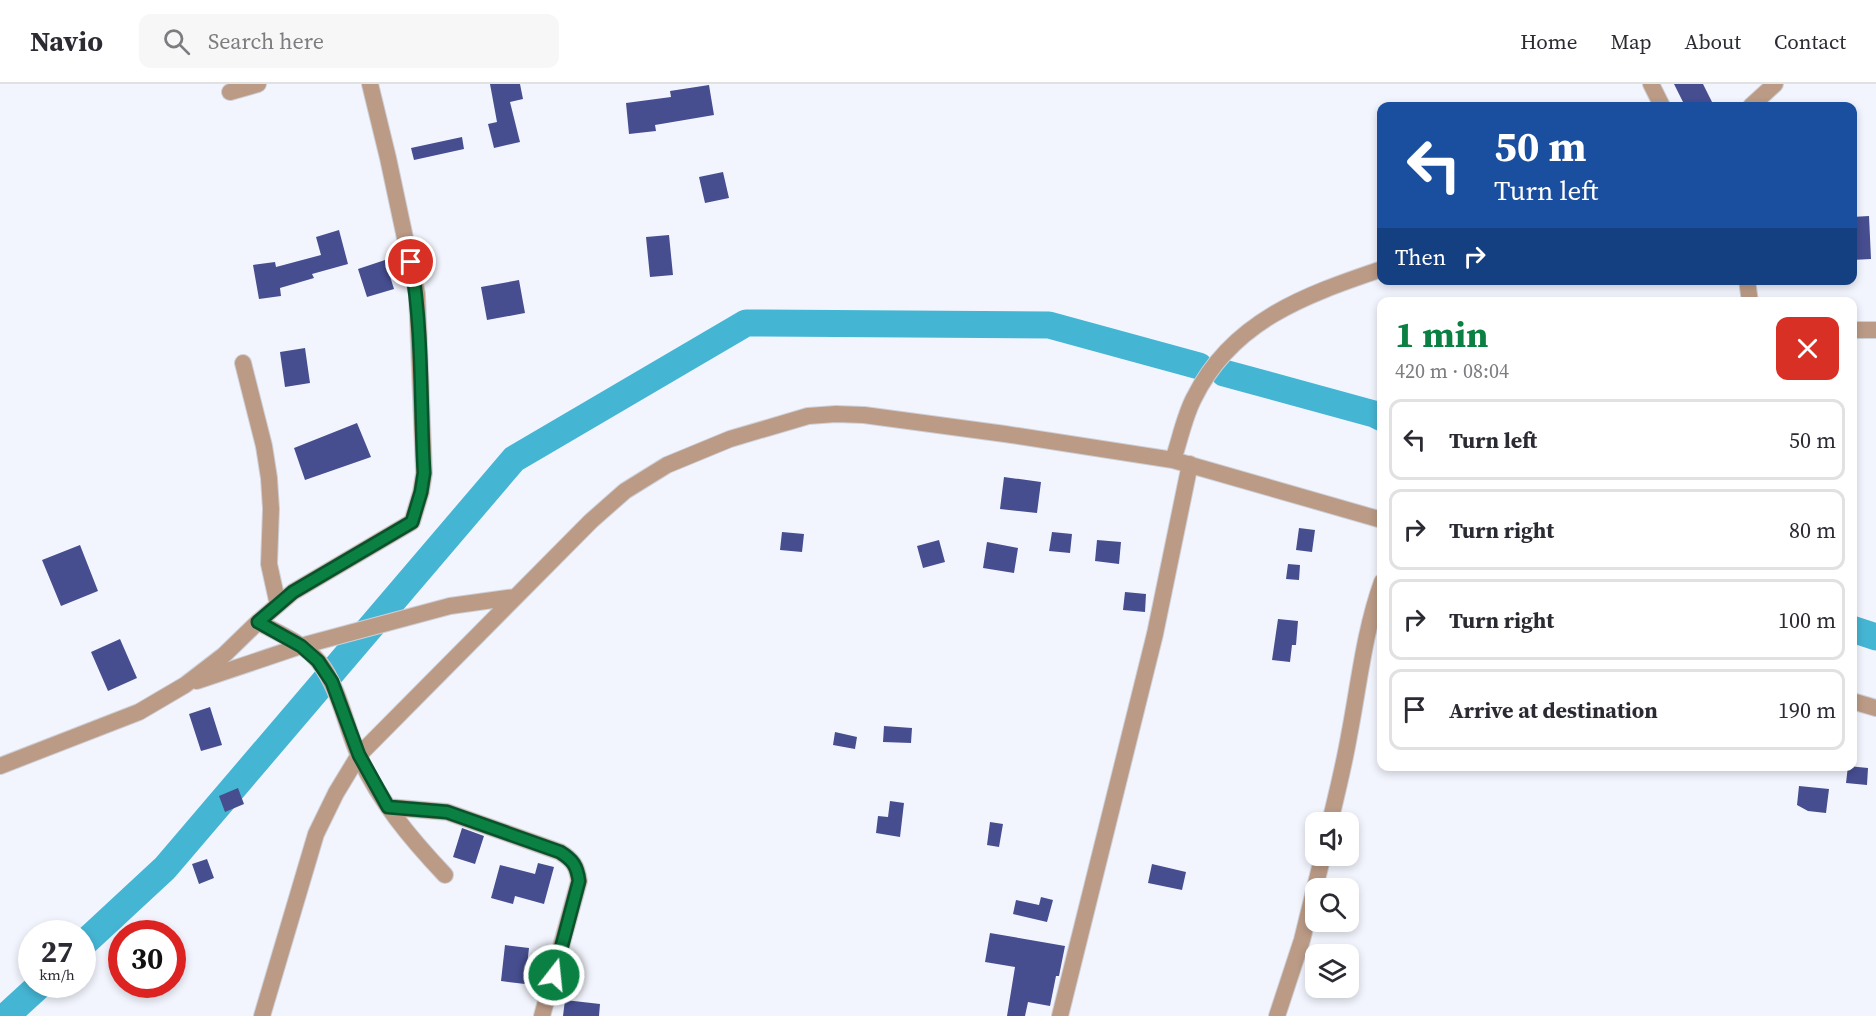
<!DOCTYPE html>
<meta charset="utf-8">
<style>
body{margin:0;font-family:"Source Serif 4",serif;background:#f7f7f7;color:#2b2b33;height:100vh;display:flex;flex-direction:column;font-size:22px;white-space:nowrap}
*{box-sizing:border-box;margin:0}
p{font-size:20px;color:#7c7c81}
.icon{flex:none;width:33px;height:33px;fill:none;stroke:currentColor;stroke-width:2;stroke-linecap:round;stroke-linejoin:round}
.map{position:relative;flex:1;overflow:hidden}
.panel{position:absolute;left:1377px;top:213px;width:480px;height:474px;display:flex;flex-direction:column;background:#fff;border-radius:12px;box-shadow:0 3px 9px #0003}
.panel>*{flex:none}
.hud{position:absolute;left:1377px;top:18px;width:480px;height:183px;border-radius:12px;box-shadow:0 3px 9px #0003;background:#1a4fa0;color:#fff;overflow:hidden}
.controls{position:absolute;left:1305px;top:728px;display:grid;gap:12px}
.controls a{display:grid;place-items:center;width:54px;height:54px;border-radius:12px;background:#fff;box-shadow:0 3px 9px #0003;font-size:30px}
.speed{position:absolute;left:18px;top:836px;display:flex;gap:12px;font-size:30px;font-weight:700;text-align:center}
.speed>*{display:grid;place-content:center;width:78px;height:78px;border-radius:50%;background:#fff;box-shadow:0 3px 9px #0003;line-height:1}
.speed small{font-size:15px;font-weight:400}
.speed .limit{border:9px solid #d22;background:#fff;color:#111}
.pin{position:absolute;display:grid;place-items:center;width:51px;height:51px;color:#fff;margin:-26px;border:3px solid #fff;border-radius:50%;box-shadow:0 2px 6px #0007}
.me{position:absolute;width:66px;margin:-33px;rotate:16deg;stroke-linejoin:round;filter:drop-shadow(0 0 4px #0008)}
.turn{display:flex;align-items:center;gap:21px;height:126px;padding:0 18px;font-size:27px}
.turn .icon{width:78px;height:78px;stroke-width:2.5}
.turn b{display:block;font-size:42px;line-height:51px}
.then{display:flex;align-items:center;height:57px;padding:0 18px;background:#0003;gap:12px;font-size:22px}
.round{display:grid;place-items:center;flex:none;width:63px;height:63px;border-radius:12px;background:#f7f7f7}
.summary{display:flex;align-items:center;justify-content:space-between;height:102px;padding:0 18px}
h1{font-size:36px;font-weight:700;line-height:45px;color:#0b8043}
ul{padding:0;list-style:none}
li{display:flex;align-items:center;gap:18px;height:81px;margin:0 12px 9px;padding:0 6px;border:3px solid #e1e1e2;border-radius:12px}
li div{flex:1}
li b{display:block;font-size:22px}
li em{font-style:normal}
header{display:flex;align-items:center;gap:36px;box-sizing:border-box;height:84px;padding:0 30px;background:#fff;border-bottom:2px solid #e1e1e2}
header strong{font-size:28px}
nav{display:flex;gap:33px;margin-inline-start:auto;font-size:21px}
.search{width:420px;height:54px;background:#f7f7f7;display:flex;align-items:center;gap:15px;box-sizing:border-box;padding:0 21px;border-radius:12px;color:#7c7c81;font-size:22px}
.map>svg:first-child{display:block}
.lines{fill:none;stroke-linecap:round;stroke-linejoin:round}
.river{stroke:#45b5d4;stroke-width:27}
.building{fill:#464e90}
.minor-casing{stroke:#ced0d8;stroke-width:18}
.minor{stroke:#bb9b86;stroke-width:16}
.route-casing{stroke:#07532c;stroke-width:15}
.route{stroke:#0b8043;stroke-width:10}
</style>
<header>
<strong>Navio</strong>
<div class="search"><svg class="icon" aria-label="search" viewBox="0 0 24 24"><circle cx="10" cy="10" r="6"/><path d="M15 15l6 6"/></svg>Search here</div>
<nav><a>Home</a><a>Map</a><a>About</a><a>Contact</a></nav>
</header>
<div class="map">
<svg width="1876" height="932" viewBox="0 0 1876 932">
<rect width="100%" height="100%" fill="#f3f5fe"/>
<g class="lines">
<path class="river" d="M1224 289 1374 330 1382 334
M1852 545 1876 553
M82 861 165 784 514 375 746 239 1049 241 1199 282
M6 932 41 900"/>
</g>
<path class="building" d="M490 0H520L523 15 510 18 520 58 494 64 488 40 497 38Z
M1674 0H1703L1714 22H1685Z
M709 1 714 31 655 41 656 47 629 50 626 19 671 13 670 7Z
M462 53 464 65 414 76 411 64Z
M723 88 729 114 705 119 699 93Z
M1869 132 1871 175 1852 176V133Z
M339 146 348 180 312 190 314 194 280 204 281 212 259 215 253 181 275 178 276 183 321 171 316 153Z
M669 151 673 191 650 193 646 153Z
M385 176 394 205 367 213 358 185Z
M519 196 525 229 487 236 481 203Z
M305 264 310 299 285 303 280 268Z
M357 339 371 373 305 396 294 364Z
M1004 393 1041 398 1037 429 1000 425Z
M1299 444 1315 446 1312 468 1296 466Z
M782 448 804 450 802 468 780 466Z
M1052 448 1072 450 1070 469 1049 467Z
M939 456 945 478 923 484 917 462Z
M1097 456 1121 458 1119 480 1095 477Z
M987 458 1018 464 1014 489 983 484Z
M80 461 98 507 61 522 42 476Z
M1288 480 1300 481 1299 496 1286 495Z
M1125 508 1146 510 1145 528 1123 526Z
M1278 535 1298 537 1296 561H1292L1290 578 1272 576Z
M120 555 137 594 108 607 91 568Z
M210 623 222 661 201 667 189 630Z
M884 642 912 644 911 659 883 658Z
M835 648 857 653 855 665 833 661Z
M1848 682 1868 684 1867 701 1846 699Z
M1799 702 1829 705 1826 729 1808 727 1797 721Z
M238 704 244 720 225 728 219 712Z
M890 717 904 719 900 753 876 749 878 732 888 733Z
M990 738 1003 740 999 763 987 761Z
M462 744 484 752 475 780 453 773Z
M207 775 214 794 199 800 192 780Z
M538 779 554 783 544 820 515 812 513 820 491 814 500 781 535 790Z
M1152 780 1186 788 1182 806 1148 799Z
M1041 813 1053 816 1047 838 1013 830 1016 816 1039 821Z
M990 849 1065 862 1059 892H1056L1050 922 1028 918 1025 932H1007L1015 883 985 878Z
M505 861 529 864 525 900 501 897Z
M569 873 578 874 573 909 560 907Z
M565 916 600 920 599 932H563Z"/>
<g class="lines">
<defs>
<path id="minor" d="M1651 0 1662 22
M230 8 258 0
M1751 22 1775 0
M1747 196 1750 218
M1852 246H1876
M243 279 264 362 269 394 271 425 269 480 278 521
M1173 376C1180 356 1184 333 1194 314 1232 237 1305 211 1382 185
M258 538C278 549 305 560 319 578 340 605 345 641 359 672 379 717 411 755 445 791
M197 597 301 562 450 522 515 513
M1852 617 1876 624
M0 682 139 628 185 601 224 571 258 538 293 508 412 438 421 408 424 389 417 210 388 74 370 0
M388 723 447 728 560 768C573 776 577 782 579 797L542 932
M1330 738C1337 709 1344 681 1349 652 1359 601 1364 548 1382 498
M262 932 316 750 336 709 359 671 591 437 625 407 667 381 730 355 808 332 836 330 864 331 1005 350 1173 376 1382 436
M1060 932 1155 550 1190 380
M1277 932 1302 856 1323 771"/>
</defs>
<use href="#minor" class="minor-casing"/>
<use href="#minor" class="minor"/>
</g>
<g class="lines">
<defs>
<path id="route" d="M411 178C423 247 420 319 424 389L421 408 412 438 293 508 258 538 301 562 318 577 332 598 359 671 388 723 447 728 560 768C573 776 577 782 579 797L554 891"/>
</defs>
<use href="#route" class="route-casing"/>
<use href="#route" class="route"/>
</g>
</svg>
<div class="controls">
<a><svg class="icon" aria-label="sound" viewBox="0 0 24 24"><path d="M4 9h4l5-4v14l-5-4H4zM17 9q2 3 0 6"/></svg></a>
<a><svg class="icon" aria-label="search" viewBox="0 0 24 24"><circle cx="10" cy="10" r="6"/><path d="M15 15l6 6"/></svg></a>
<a><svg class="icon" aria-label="layers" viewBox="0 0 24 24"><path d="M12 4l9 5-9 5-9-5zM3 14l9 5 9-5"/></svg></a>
</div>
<div class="speed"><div>27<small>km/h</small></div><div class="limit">30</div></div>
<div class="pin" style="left:411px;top:178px;background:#d93025"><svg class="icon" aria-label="arrive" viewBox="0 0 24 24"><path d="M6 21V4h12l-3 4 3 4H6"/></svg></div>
<svg class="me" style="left:554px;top:891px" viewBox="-20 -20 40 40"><circle r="17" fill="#0b8043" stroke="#fff" stroke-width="3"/><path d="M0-11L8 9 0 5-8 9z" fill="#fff"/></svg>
<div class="hud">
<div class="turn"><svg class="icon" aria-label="left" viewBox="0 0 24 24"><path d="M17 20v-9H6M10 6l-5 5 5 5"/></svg><div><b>50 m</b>Turn left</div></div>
<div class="then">Then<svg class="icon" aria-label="right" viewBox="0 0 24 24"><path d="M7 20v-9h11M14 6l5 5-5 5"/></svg></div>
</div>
<section class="panel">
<div class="summary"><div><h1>1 min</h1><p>420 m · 08:04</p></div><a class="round" style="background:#d93025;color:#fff"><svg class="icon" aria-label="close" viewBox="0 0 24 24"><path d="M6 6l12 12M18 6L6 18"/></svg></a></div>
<ul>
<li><svg class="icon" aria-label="left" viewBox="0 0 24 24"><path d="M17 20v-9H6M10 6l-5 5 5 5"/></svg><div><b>Turn left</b></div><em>50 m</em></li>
<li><svg class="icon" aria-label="right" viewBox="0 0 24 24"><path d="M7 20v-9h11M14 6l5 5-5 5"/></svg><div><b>Turn right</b></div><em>80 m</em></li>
<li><svg class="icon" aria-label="right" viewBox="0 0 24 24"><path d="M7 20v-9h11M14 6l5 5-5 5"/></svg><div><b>Turn right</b></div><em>100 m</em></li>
<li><svg class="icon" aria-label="arrive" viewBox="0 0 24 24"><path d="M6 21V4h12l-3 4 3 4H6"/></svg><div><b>Arrive at destination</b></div><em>190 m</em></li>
</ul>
</section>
</div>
